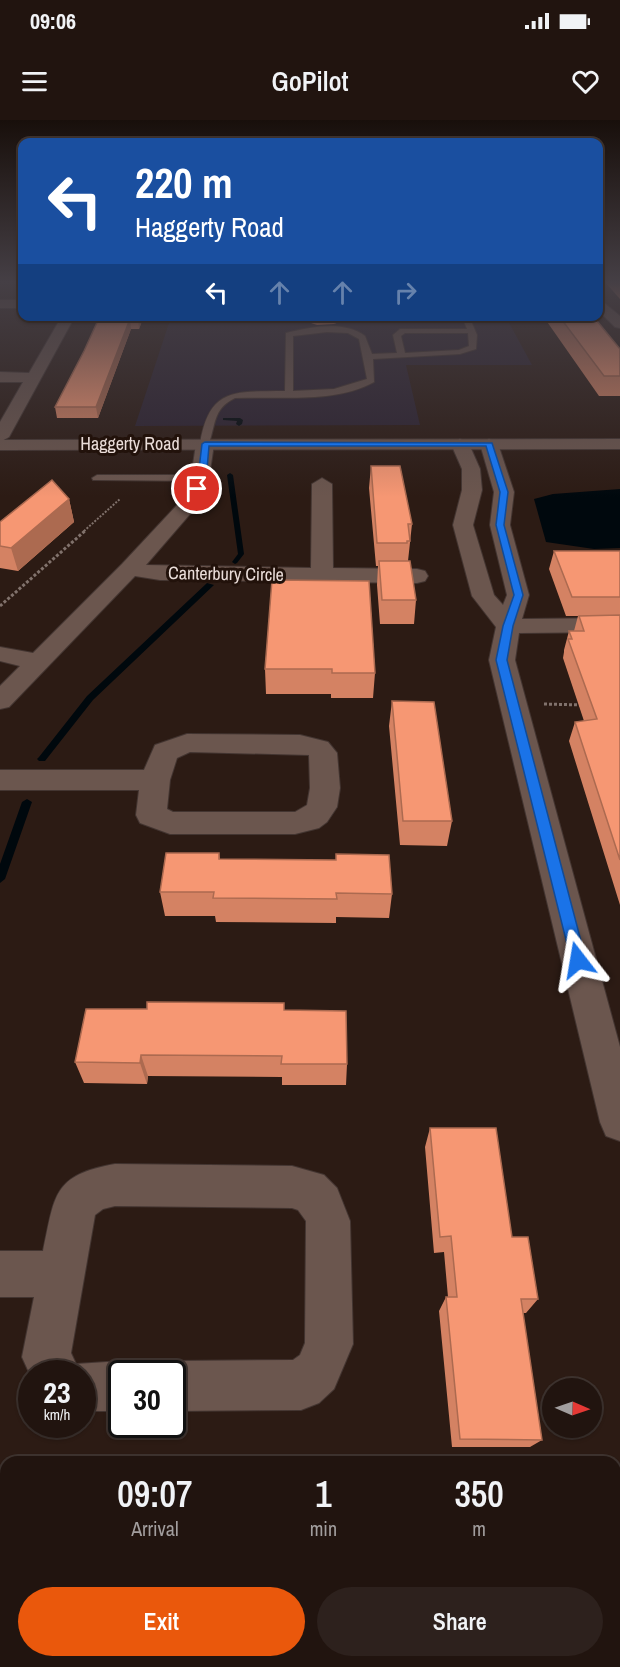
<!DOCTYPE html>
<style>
body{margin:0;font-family:"Archivo Narrow",sans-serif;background:#2d211d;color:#f1f3f6;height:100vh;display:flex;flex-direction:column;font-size:22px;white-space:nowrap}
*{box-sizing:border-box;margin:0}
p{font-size:20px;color:#a29e9e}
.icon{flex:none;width:33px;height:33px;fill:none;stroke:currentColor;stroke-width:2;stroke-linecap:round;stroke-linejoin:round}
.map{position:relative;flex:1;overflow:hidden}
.drawer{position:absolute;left:0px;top:1336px;width:621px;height:212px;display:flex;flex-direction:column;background:#21140f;border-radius:18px 18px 0 0;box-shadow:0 2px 4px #0004,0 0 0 2px #3e332f}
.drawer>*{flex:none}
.hud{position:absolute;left:18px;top:18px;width:585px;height:183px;border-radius:12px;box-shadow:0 2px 4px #0004,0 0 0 2px #3e332f;background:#1a4fa0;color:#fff;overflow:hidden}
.needle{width:39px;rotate:92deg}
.buttons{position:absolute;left:542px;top:1258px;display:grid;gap:12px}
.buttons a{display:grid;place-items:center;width:60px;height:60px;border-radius:50%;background:#21140f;box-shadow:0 2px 4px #0004,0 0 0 2px #3e332f;font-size:30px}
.speed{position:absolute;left:18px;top:1240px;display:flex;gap:12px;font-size:30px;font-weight:700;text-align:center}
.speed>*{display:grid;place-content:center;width:78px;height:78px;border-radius:50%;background:#21140f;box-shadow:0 2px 4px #0004,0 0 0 2px #3e332f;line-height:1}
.speed small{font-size:15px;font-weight:400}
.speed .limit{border:3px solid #111;border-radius:9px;background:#fff;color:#111}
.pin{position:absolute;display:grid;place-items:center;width:51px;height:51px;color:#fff;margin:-26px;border:3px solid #fff;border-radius:50%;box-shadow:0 2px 6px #0007}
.me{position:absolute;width:66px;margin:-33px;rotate:346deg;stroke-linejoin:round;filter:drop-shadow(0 0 4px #0008)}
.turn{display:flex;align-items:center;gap:21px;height:126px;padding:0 18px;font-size:27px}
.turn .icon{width:78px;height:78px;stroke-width:2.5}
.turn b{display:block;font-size:42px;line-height:51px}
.lanes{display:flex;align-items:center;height:57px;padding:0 18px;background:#0003;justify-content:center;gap:30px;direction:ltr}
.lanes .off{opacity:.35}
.eta{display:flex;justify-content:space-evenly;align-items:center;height:102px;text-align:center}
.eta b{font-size:36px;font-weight:600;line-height:42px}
.action{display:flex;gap:12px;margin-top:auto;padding:12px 18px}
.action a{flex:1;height:69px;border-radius:36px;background:#ea580c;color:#fff;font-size:24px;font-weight:600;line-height:69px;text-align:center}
.action a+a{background:#2d211d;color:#f1f3f6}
.status{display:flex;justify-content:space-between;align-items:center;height:42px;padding:0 30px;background:#21140f;direction:ltr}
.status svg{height:16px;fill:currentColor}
header{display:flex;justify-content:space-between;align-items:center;height:78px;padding:0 18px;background:#21140f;font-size:27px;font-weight:600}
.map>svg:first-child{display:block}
.education{fill:#2c2231}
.water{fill:#00080d}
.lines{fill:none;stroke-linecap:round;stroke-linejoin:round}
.stream{fill:#00080d;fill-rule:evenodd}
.service-casing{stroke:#433531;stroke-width:2}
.minor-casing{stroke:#433531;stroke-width:2}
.secondary-casing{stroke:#433531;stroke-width:2}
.path-far2{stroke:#81726c;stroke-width:1.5;stroke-dasharray:2 1.5;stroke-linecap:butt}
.path-far1{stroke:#81726c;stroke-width:2;stroke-dasharray:2 1.5;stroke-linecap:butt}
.path{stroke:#81726c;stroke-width:3;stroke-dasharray:3 2;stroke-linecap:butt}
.service{fill:#6b564e;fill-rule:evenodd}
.minor{fill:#6b564e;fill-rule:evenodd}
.secondary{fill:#6b564e;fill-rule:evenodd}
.wall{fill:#d48263}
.shaded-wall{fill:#ac6a50}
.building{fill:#f69773;stroke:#ac6a50;stroke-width:1.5}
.route{fill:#1a73e8;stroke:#114b97;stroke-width:1.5}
.labels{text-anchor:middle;stroke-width:6;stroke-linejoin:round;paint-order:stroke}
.far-street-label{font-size:18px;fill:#eaddd9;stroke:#22120b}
</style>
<div class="status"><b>09:06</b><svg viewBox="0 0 49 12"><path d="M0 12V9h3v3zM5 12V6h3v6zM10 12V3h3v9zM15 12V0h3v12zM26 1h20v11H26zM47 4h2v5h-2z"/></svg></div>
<header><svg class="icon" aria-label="menu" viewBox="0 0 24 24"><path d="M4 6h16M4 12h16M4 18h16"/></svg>GoPilot<svg class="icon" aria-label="heart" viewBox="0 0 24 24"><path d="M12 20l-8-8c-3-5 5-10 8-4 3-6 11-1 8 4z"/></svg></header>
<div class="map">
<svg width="620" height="1547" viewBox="0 0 620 1547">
<rect width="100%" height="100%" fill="#2c1b14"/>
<path class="education" d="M171 197H506L532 245H406L420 305 135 306Z"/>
<path class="water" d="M620 369V428L594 429 546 422 534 379 553 374Z"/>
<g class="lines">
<path class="stream" d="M223 298H240L243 300 242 304 239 306 236 304 237 301 223 300Z
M230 353 233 355 244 434 237 443 235 444 232 442 238 434 227 355Z
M207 463 214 465 93 580 45 641H39L37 639 39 637 87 576Z
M27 679 32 682 5 759 0 763V744L22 682Z"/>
<defs>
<path id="service" d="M462 196H469L477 215 476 229 460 234 373 239 374 262C334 284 279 276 235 278 212 289 216 306 208 326L200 324C209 266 236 272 285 271L286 213C309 207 345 200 365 216L372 234 397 233 393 215 400 209H467ZM327 212 348 213 359 219 367 259 334 269 293 271V216ZM405 213H468L469 226 459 230 405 233 401 216Z
M97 355H200L205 358 200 361 93 360 92 358Z"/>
<path id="minor" d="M598 178 620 196V208L615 207 598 190Z
M0 180H22V188H0Z
M62 196H75L9 317 0 322V302L23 262H0V252L29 253Z
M205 319 214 324 209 358 197 386 146 445 311 448 312 364 322 358 332 364 333 448 417 449 425 451 428 456 425 461 417 463 160 460 135 456 9 587 0 589V566L20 546 0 541V527L33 533 122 444 178 384 191 358 196 324Z
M460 319 469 324 480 349 482 370 473 405 494 475 503 485 507 475 490 405 494 372 480 324 489 319 498 324 514 372 510 405 529 475 522 499 620 498V512L519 513 515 540 620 927V1021L606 1016 600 1002 489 540 496 507 472 476 453 405 462 370V349L451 324Z
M187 614 300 615 328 622 337 633 340 668 337 687 327 702 319 708 295 714H170L140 703 136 695 139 670H0V650H144L155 625ZM190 632 309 635 310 668 307 685 295 692H173L167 689 170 660 177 638Z
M115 1044 292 1046 324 1055 337 1068 350 1101 353 1224 334 1269 319 1283 301 1290 172 1291V1254H152L154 1248 172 1241 293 1240 300 1235 305 1223 306 1101 298 1090 292 1088 115 1086 103 1089 95 1095 71 1233 76 1244 122 1241 140 1248 142 1254H122V1291H82V1254H32V1259L22 1237 34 1177H0V1131H43C55 1076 52 1055 115 1044Z"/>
<path id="secondary" d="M620 319V329L0 330V320Z"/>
</defs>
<use href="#service" class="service-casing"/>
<use href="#minor" class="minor-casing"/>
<use href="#secondary" class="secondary-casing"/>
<path class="path-far2" d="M268 196 275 199"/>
<path class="path-far1" d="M84 411 120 379"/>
<path class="path" d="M0 486 86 410
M544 584 582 585"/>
<use href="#service" class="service"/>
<use href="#minor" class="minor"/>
<use href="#secondary" class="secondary"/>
</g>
<path class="wall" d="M604 161H620V179Z
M100 196H144L139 209H131L98 298H57L55 287 84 231Z
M290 196H353L334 204 317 205Z
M543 196H593L620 229V276H599Z
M371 346 412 404 408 441 416 480 414 504H380L377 465 378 446H376L369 368Z
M69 379 74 402 18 451 0 448V402Z
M554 431H620V785L569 621 575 602 584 601 563 538 564 532V530L569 511H574L578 496H566L549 449Z
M369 461 375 553 373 578H331V574H266L265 549Z
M392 581 452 701 447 726 400 725 389 606Z
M219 733 220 739 392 774 389 798 336 797V803L216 802 215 796H165L160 772Z
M285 890 347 944 346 965H282V957L148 956 147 964 84 963 75 942Z
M430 1008 512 1117 538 1179 526 1193H523L542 1320 530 1327H452L439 1191 446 1177H448L444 1132 434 1133 425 1027Z"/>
<path class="shaded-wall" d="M139 196H144L139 209 138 199Z
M334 196H353L334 204Z
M130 199 131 209 98 298 96 287Z
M69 379 74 402 18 451 11 428Z
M141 935 148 956 147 964 140 943Z"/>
<path class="building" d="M100 196H139L138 199H130L96 287H55L84 231Z
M559 196H593L620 229V256H604Z
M371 346H400L412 404H408L410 421H407V423H377Z
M52 360 69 379 11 428 0 426V402Z
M554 431H620V477H572Z
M379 441H410L416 480H382Z
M272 460 369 461 375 553H332V549H265Z
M620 495V740L575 602 597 599 568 519H572L569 511H584L579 496Z
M392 581 434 582 452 701H403Z
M166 733H219V739L336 740V734L389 735 392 774 336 773 337 779 213 778 214 772H160Z
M147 882 284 883V890L346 891 347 944H281L282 936 141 935 140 943 75 942 86 889H147Z
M430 1008H496L512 1117H528L538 1179H521L542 1320 460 1319 446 1177H457L451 1116 440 1117Z
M0 1407H6V1525H0Z
M43 1542H262V1547L43 1544Z"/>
<linearGradient id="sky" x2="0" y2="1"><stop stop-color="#180f0b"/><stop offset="0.43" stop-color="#453f45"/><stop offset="1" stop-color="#453f45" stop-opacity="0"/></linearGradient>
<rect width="620" height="377" fill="url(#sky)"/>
<path class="route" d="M205 322 492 323 508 372 504 405 523 475 513 506 507 540 586 840 584 844H573L571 840 496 540 503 506 514 475 496 405 500 372 486 326H209L207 349 201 369 197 371 193 369 199 349 202 324Z"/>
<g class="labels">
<g class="far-street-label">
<text x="130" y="330">Haggerty Road</text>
<text transform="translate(226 454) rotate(1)" y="6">Canterbury Circle</text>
</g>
</g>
</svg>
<div class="buttons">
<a><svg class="needle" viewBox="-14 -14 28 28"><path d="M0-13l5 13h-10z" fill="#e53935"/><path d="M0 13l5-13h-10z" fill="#a29e9e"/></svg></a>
</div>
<div class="speed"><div>23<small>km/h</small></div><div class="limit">30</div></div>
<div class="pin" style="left:197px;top:369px;background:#d93025"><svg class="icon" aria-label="arrive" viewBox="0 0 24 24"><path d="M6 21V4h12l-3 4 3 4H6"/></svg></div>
<svg class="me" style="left:578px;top:840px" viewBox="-20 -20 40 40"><path d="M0-17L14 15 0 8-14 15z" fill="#1a73e8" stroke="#fff" stroke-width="4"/></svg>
<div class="hud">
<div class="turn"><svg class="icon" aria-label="left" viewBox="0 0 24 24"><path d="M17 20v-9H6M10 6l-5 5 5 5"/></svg><div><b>220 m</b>Haggerty Road</div></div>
<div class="lanes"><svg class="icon" aria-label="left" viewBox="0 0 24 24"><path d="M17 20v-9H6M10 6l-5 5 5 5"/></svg><svg class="icon off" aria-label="ahead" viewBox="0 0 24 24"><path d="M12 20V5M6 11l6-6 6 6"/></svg><svg class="icon off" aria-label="ahead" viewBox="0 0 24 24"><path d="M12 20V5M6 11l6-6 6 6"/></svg><svg class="icon off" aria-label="right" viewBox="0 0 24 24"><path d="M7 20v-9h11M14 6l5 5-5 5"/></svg></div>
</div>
<section class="drawer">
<div class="eta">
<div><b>09:07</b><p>Arrival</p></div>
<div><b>1</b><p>min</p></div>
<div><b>350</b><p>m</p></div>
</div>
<div class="action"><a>Exit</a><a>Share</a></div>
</section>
</div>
